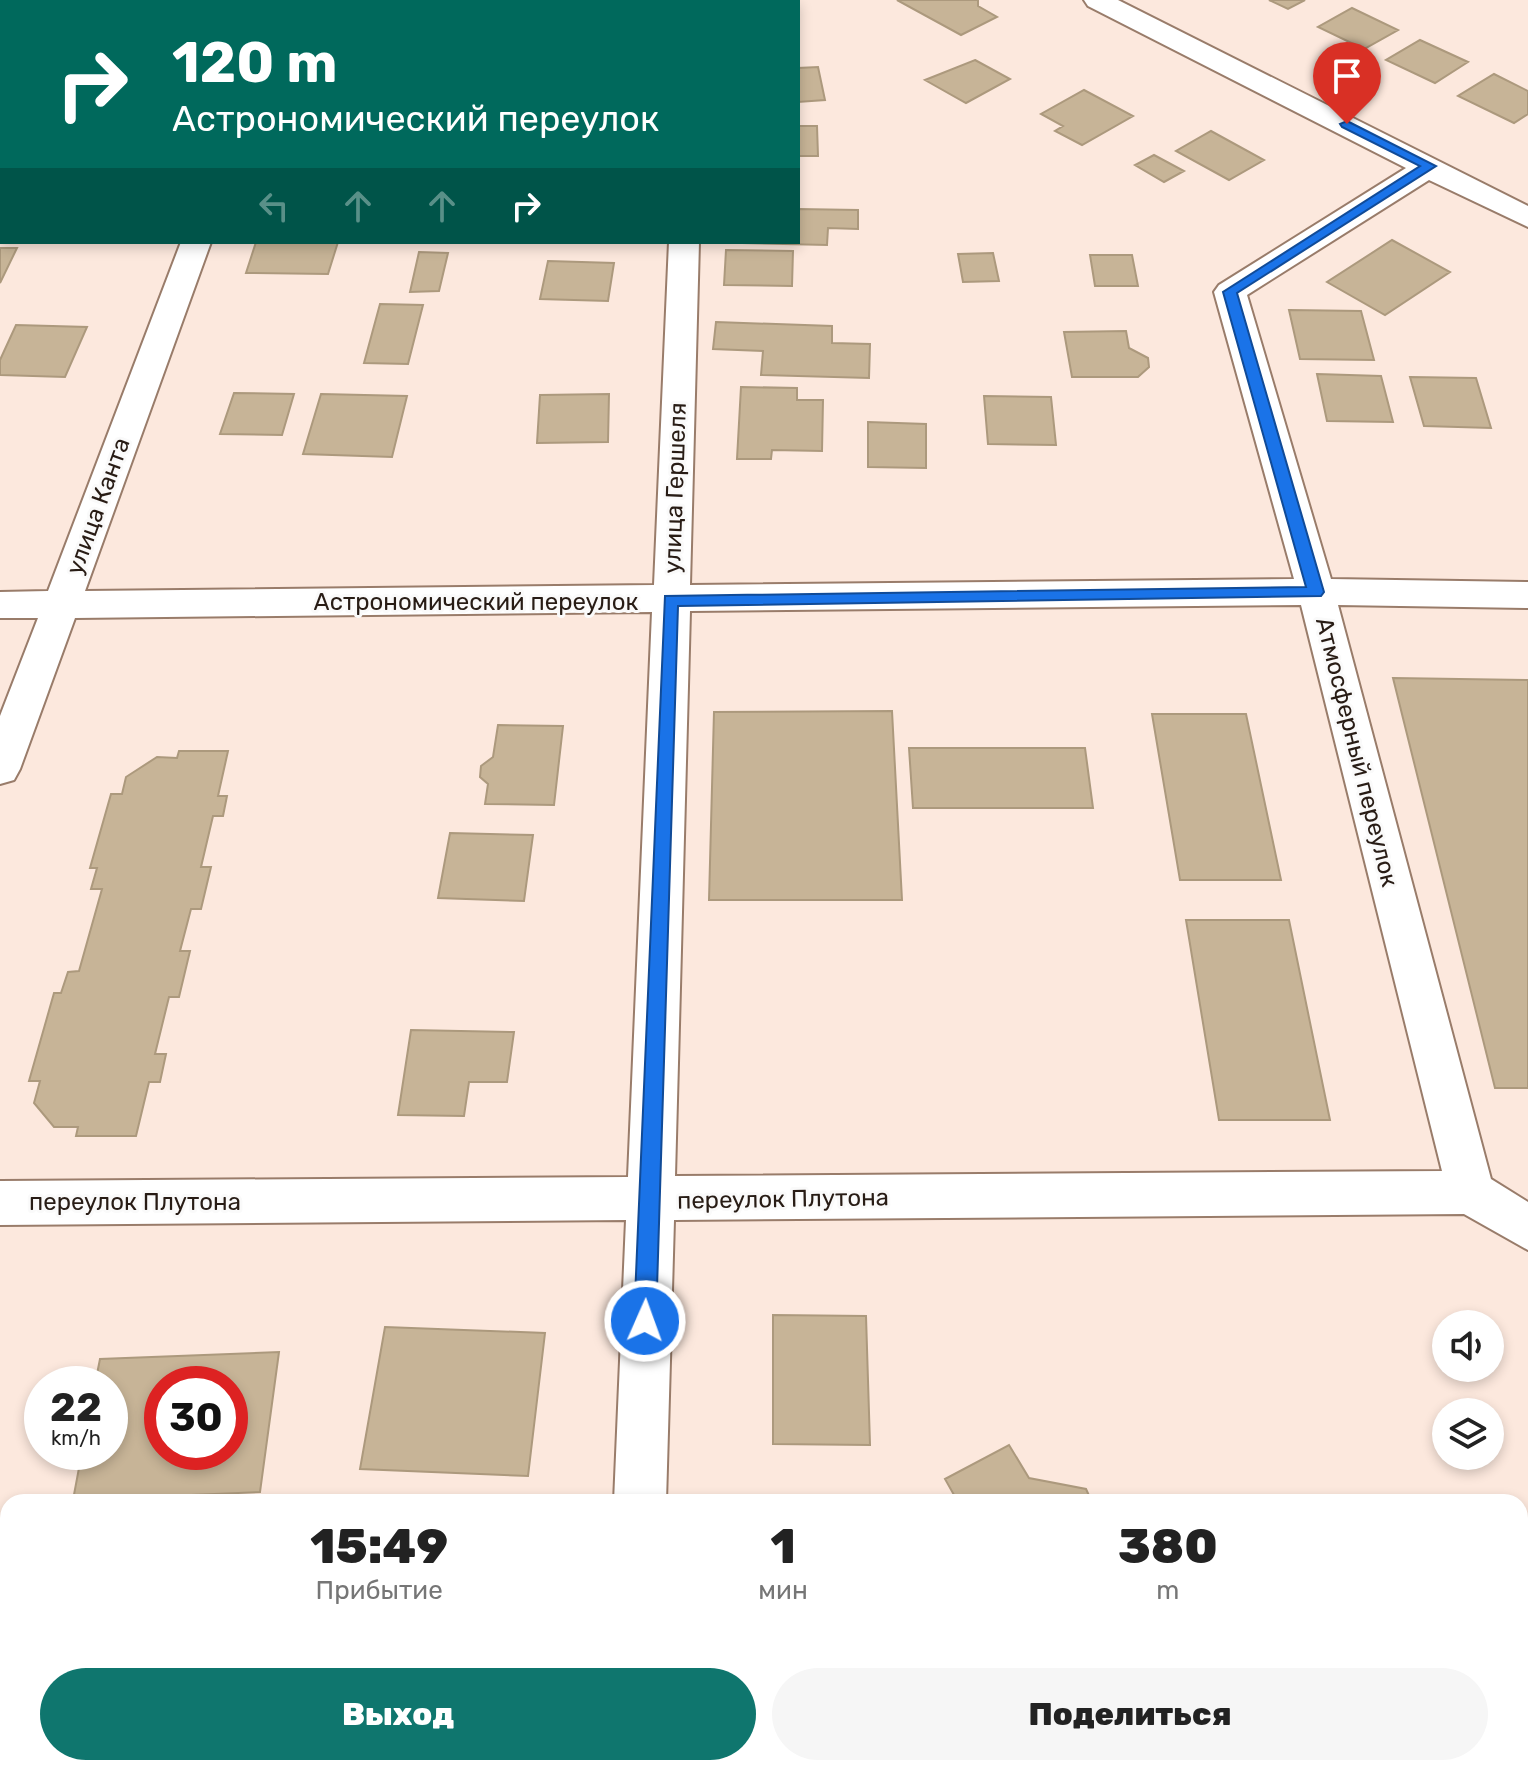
<!DOCTYPE html>
<html lang="ru">
<meta charset="utf-8">
<style>
body{margin:0;font-family:Rubik,sans-serif;background:#f6f6f6;color:#222;height:100vh;display:flex;flex-direction:column;font-size:30px;white-space:nowrap}
*{box-sizing:border-box;margin:0}
p{font-size:26px;color:#767676}
.icon{flex:none;width:44px;height:44px;fill:none;stroke:currentColor;stroke-width:2;stroke-linecap:round;stroke-linejoin:round}
.map{position:relative;flex:1;overflow:hidden}
.drawer{position:absolute;left:0px;top:1494px;width:1528px;height:282px;display:flex;flex-direction:column;background:#fff;border-radius:24px 24px 0 0;box-shadow:0 4px 12px #0003}
.drawer>*{flex:none}
.hud{position:absolute;left:0px;top:0px;width:800px;height:244px;box-shadow:0 4px 12px #0003;background:#00695c;color:#fff;overflow:hidden}
.tools{position:absolute;left:1432px;top:1310px;display:grid;gap:16px}
.tools a{display:grid;place-items:center;width:72px;height:72px;border-radius:50%;background:#fff;box-shadow:0 4px 12px #0003;font-size:40px}
.speed{position:absolute;left:24px;top:1366px;display:flex;gap:16px;font-size:40px;font-weight:700;text-align:center}
.speed>*{display:grid;place-content:center;width:104px;height:104px;border-radius:50%;background:#fff;box-shadow:0 4px 12px #0003;line-height:1}
.speed small{font-size:20px;font-weight:400}
.speed .limit{border:12px solid #d22;background:#fff;color:#111}
.pin{position:absolute;display:grid;place-items:center;width:68px;height:68px;color:#fff;margin:-82px -34px;border-radius:50% 50% 50% 0;rotate:-45deg;box-shadow:0 0 8px #0007}
.pin .icon{rotate:45deg}
.me{position:absolute;width:88px;margin:-44px;rotate:2deg;stroke-linejoin:round;filter:drop-shadow(0 0 6px #0008)}
.turn{display:flex;align-items:center;gap:28px;height:168px;padding:0 40px;font-size:36px}
.turn .icon{width:104px;height:104px;stroke-width:2.5}
.turn b{display:block;font-size:56px;line-height:68px}
.lanes{display:flex;align-items:center;height:76px;padding:0 40px;background:#0003;justify-content:center;gap:40px;direction:ltr}
.lanes .off{opacity:.35}
.eta{display:flex;justify-content:space-evenly;align-items:center;height:136px;text-align:center}
.eta b{font-size:48px;font-weight:800;line-height:56px}
.action{display:flex;gap:16px;margin-top:auto;padding:16px 40px}
.action a{flex:1;height:92px;border-radius:48px;background:#0f766e;color:#fff;font-size:32px;font-weight:800;line-height:92px;text-align:center}
.action a+a{background:#f6f6f6;color:#222}
.map>svg:first-child{display:block}
.building{fill:#c7b497;stroke:#ac997d;stroke-width:2;fill-rule:evenodd}
.lines{fill:none;stroke-linecap:round;stroke-linejoin:round}
.minor-casing{stroke:#997c6a;stroke-width:4}
.minor{fill:#fff;fill-rule:evenodd}
.route{fill:#1a73e8;stroke:#114b97;stroke-width:2}
.labels{text-anchor:middle;stroke-width:6;stroke-linejoin:round;paint-order:stroke}
.street-label{font-size:24px;fill:#281c15;stroke:#fafafa}
</style>
<div class="map">
<svg width="1528" height="1775" viewBox="0 0 1528 1775">
<rect width="100%" height="100%" fill="#fce8dd"/>
<path class="building" d="M897 0H978V6L997 17 961 35Z
M1269 0H1305L1288 9Z
M1352 8 1398 30 1364 49 1318 27Z
M1420 40 1468 62 1435 83 1386 60Z
M975 60 1010 79 966 103 925 80Z
M818 67 825 100 798 102V68Z
M1494 74 1528 91V114L1514 123 1458 96Z
M1084 90 1133 116 1082 145 1055 131 1063 126 1041 114Z
M798 126H817L818 156H798Z
M1211 131 1264 160 1229 180 1176 151Z
M1154 155 1184 171 1164 182 1135 165Z
M798 209 858 210V229L828 228 827 245 742 243 798 242Z
M1392 240 1450 272 1385 315 1327 282Z
M256 242H338L328 274 246 273Z
M0 248H17L0 283Z
M726 250 793 251 792 286 724 285Z
M419 252 448 253 439 291 410 292Z
M993 253 999 281 963 282 958 254Z
M1090 255H1132L1138 286H1095Z
M548 261 614 263 608 301 540 299Z
M380 304 423 305 408 364 364 363Z
M1289 310 1361 311 1374 360 1300 359Z
M716 322 832 326V343L870 344 869 378 761 375 763 351 713 349Z
M16 325 87 327 65 377 0 375V360Z
M1126 331 1129 348 1148 358 1149 367 1138 377H1072L1064 332Z
M1317 374 1381 376 1393 422 1327 421Z
M1410 377 1476 378 1491 428 1424 426Z
M741 387 797 388V400H823L822 451 772 450 771 459H737Z
M234 393 294 394 282 435 220 434Z
M321 394 407 396 392 457 303 454Z
M609 394 608 442 537 443 540 395Z
M984 396 1051 397 1056 445 988 444Z
M868 422 926 424V468L868 467Z
M1393 678 1528 680V1088H1495Z
M892 711 902 900H709L714 712Z
M1152 714H1246L1281 880H1180Z
M498 725 563 726 554 805 485 804 488 784 480 777 481 766 493 757Z
M909 748H1085L1093 808H913Z
M179 751H228L218 796H227L223 816H213L201 867H211L201 909H191L180 951H190L179 997H169L155 1054H166L160 1082H149L136 1136H76L78 1127H54L34 1103 40 1081H29L54 993H61L68 972 79 971 102 889H91L97 868H90L111 794H122L126 777 157 757 177 758Z
M450 833 533 835 524 901 438 898Z
M1186 920H1289L1330 1120H1219Z
M411 1030 514 1032 507 1082H469L464 1116 398 1115Z
M773 1315 866 1316 870 1445 773 1444Z
M385 1327 545 1333 528 1476 360 1469Z
M279 1352 260 1492 73 1500 82 1452H110V1384H95L100 1359ZM162 1384H230V1452H162Z
M1009 1445 1029 1478 1086 1489 1092 1502H958L945 1479Z
M715 1768H848L849 1775H715Z"/>
<g class="lines">
<defs>
<path id="minor" d="M76 0H104L105 2H77Z
M535 0H563L564 2H536Z
M1084 0H1118L1528 206V227L1429 180 1247 295 1331 579 1528 582V608L1338 605 1491 1179 1528 1202V1250L1464 1214 674 1220 666 1502H614L626 1220 0 1225V1181L628 1177 652 612 75 618 20 769 14 780 0 784V716L38 618H0V592L48 591 181 242H211L85 591 654 585 669 242H699L690 585 1294 579 1214 292 1219 285 1406 168 1088 6ZM1301 605 1442 1171 675 1176 690 611Z
M604 1768H662L661 1775H603Z"/>
</defs>
<use href="#minor" class="minor-casing"/>
<use href="#minor" class="minor"/>
</g>
<path class="route" d="M1347 121 1436 166 1237 293 1324 592 1321 596 678 606 656 1321 653 1328 645 1331 638 1328 634 1321 665 596 1306 587 1223 292 1420 166 1342 127 1340 124Z"/>
<g class="labels">
<g class="street-label">
<text transform="translate(675 488) rotate(-88)" y="8">улица Гершеля</text>
<text transform="translate(98 506) rotate(-70)" y="8">улица Канта</text>
<text x="476" y="610">Астрономический переулок</text>
<text transform="translate(1357 752) rotate(76)" y="8">Атмосферный переулок</text>
<text transform="translate(783 1199) rotate(-1)" y="8">переулок Плутона</text>
<text x="135" y="1210">переулок Плутона</text>
</g>
</g>
</svg>
<div class="tools">
<a><svg class="icon" aria-label="sound" viewBox="0 0 24 24"><path d="M4 9h4l5-4v14l-5-4H4zM17 9q2 3 0 6"/></svg></a>
<a><svg class="icon" aria-label="layers" viewBox="0 0 24 24"><path d="M12 4l9 5-9 5-9-5zM3 14l9 5 9-5"/></svg></a>
</div>
<div class="speed"><div>22<small>km/h</small></div><div class="limit">30</div></div>
<div class="pin" style="left:1347px;top:124px;background:#d93025"><svg class="icon" aria-label="arrive" viewBox="0 0 24 24"><path d="M6 21V4h12l-3 4 3 4H6"/></svg></div>
<svg class="me" style="left:645px;top:1321px" viewBox="-20 -20 40 40"><circle r="17" fill="#1a73e8" stroke="#fff" stroke-width="3"/><path d="M0-11L8 9 0 5-8 9z" fill="#fff"/></svg>
<div class="hud">
<div class="turn"><svg class="icon" aria-label="right" viewBox="0 0 24 24"><path d="M7 20v-9h11M14 6l5 5-5 5"/></svg><div><b>120 m</b>Астрономический переулок</div></div>
<div class="lanes"><svg class="icon off" aria-label="left" viewBox="0 0 24 24"><path d="M17 20v-9H6M10 6l-5 5 5 5"/></svg><svg class="icon off" aria-label="ahead" viewBox="0 0 24 24"><path d="M12 20V5M6 11l6-6 6 6"/></svg><svg class="icon off" aria-label="ahead" viewBox="0 0 24 24"><path d="M12 20V5M6 11l6-6 6 6"/></svg><svg class="icon" aria-label="right" viewBox="0 0 24 24"><path d="M7 20v-9h11M14 6l5 5-5 5"/></svg></div>
</div>
<section class="drawer">
<div class="eta">
<div><b>15:49</b><p>Прибытие</p></div>
<div><b>1</b><p>мин</p></div>
<div><b>380</b><p>m</p></div>
</div>
<div class="action"><a>Выход</a><a>Поделиться</a></div>
</section>
</div>
